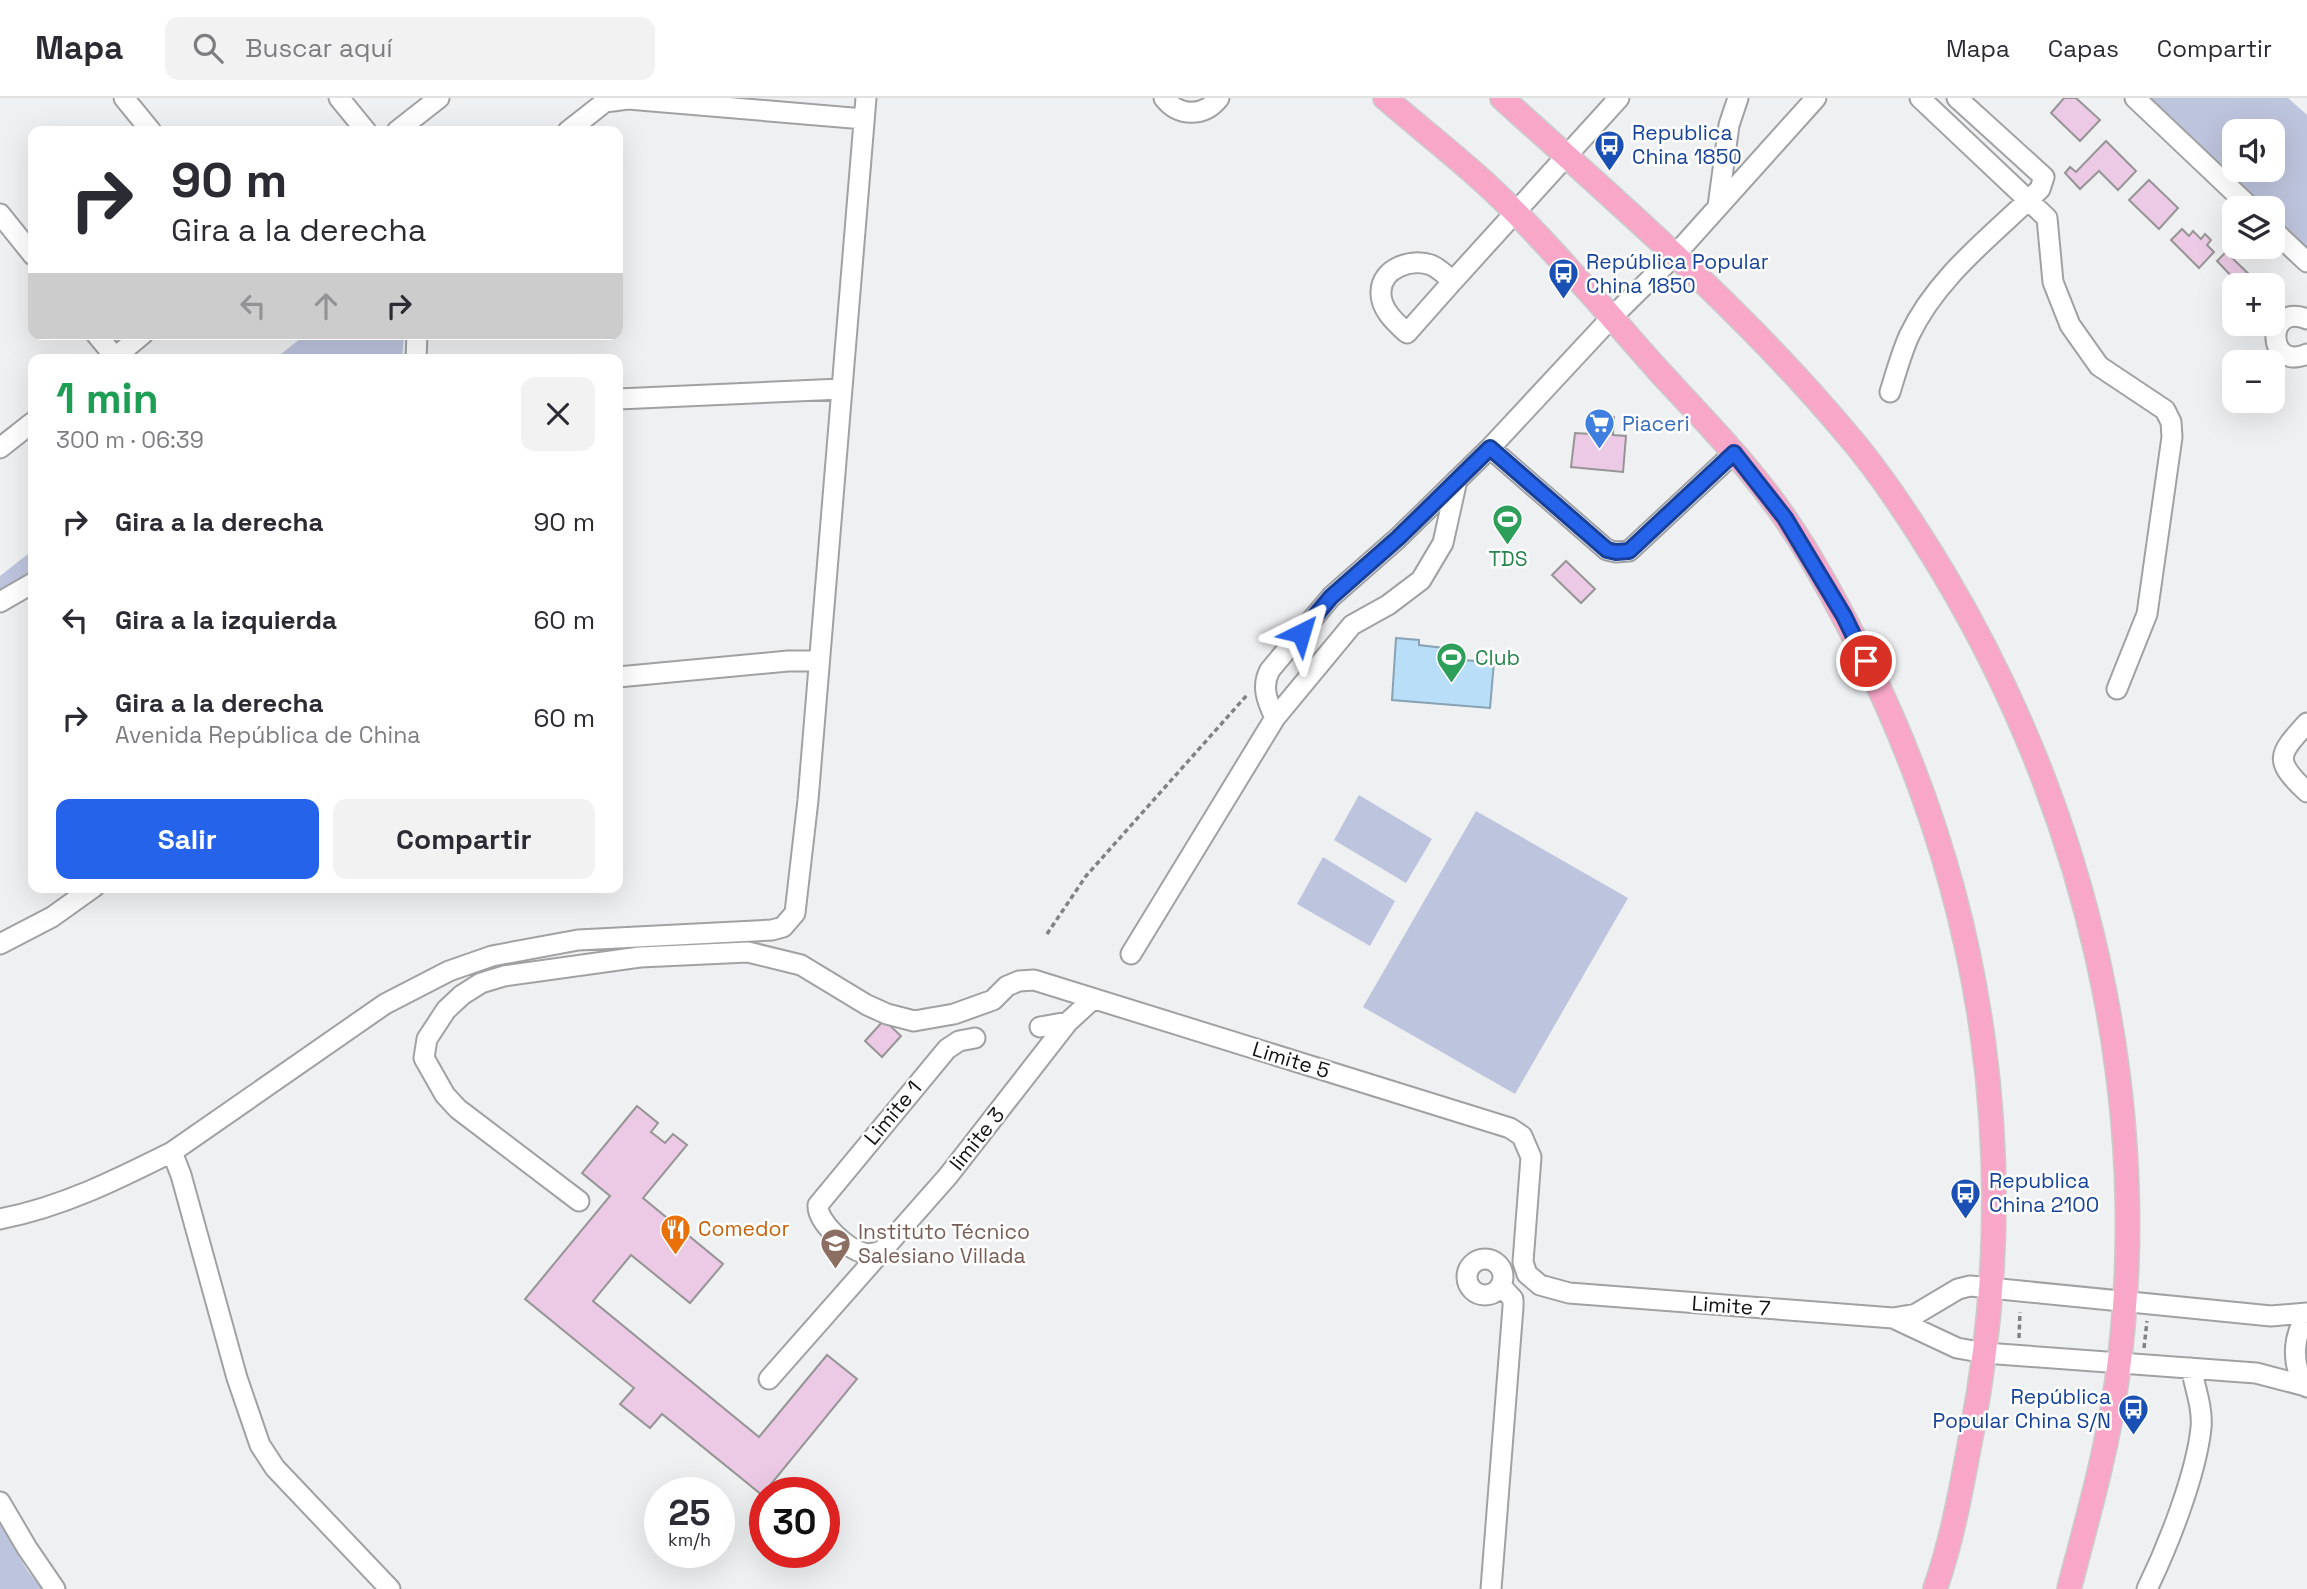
<!DOCTYPE html>
<html lang="es">
<meta charset="utf-8">
<style>
body{margin:0;font-family:"Space Grotesk",sans-serif;background:#f2f2f3;color:#2b2b33;height:100vh;display:flex;flex-direction:column;font-size:26px;white-space:nowrap}
*{box-sizing:border-box;margin:0}
p{font-size:23px;color:#7c7c81}
.icon{flex:none;width:38px;height:38px;fill:none;stroke:currentColor;stroke-width:2;stroke-linecap:round;stroke-linejoin:round}
.map{position:relative;flex:1;overflow:hidden}
.side{position:absolute;left:28px;top:256px;width:595px;height:539px;display:flex;flex-direction:column;background:#fff;border-radius:14px;box-shadow:0 7px 28px #0002}
.side>*{flex:none}
.hud{position:absolute;left:28px;top:28px;width:595px;height:214px;border-radius:14px;box-shadow:0 7px 28px #0002;background:#fff;color:#2b2b33;overflow:hidden}
.controls{position:absolute;left:2222px;top:21px;display:grid;gap:14px}
.controls a{display:grid;place-items:center;width:63px;height:63px;border-radius:14px;background:#fff;box-shadow:0 7px 28px #0002;font-size:35px}
.speed{position:absolute;left:644px;top:1379px;display:flex;gap:14px;font-size:35px;font-weight:700;text-align:center}
.speed>*{display:grid;place-content:center;width:91px;height:91px;border-radius:50%;background:#fff;box-shadow:0 7px 28px #0002;line-height:1}
.speed small{font-size:18px;font-weight:400}
.speed .limit{border:10px solid #d22;background:#fff;color:#111}
.pin{position:absolute;display:grid;place-items:center;width:60px;height:60px;color:#fff;margin:-30px;border:4px solid #fff;border-radius:50%;box-shadow:0 2px 7px #0007}
.me{position:absolute;width:77px;margin:-38px;rotate:40deg;stroke-linejoin:round;filter:drop-shadow(0 0 5px #0008)}
.turn{display:flex;align-items:center;gap:24px;height:147px;padding:0 28px;font-size:32px}
.turn .icon{width:91px;height:91px;stroke-width:2.5}
.turn b{display:block;font-size:49px;line-height:60px}
.lanes{display:flex;align-items:center;height:66px;padding:0 28px;background:#0003;justify-content:center;gap:35px;direction:ltr}
.lanes .off{opacity:.35}
.round{display:grid;place-items:center;flex:none;width:74px;height:74px;border-radius:14px;background:#f2f2f3}
.overview{display:flex;align-items:center;justify-content:space-between;height:119px;padding:0 28px}
h1{font-size:42px;font-weight:700;line-height:52px;color:#1e9e55}
.cta{display:flex;gap:14px;margin-top:auto;padding:14px 28px}
.cta a{flex:1;height:80px;border-radius:14px;background:#2563eb;color:#fff;font-size:28px;font-weight:700;line-height:80px;text-align:center}
.cta a+a{background:#f2f2f3;color:#2b2b33}
ul{padding:0;list-style:none}
li{display:flex;align-items:center;gap:21px;height:98px;padding:0 28px}
li div{flex:1}
li b{display:block;font-size:26px}
li em{font-style:normal}
header{display:flex;align-items:center;gap:42px;box-sizing:border-box;height:98px;padding:0 35px;background:#fff;border-bottom:2px solid #e1e1e2}
header strong{font-size:33px}
nav{display:flex;gap:38px;margin-inline-start:auto;font-size:24px}
.search{width:490px;height:63px;background:#f2f2f3;display:flex;align-items:center;gap:18px;box-sizing:border-box;padding:0 24px;border-radius:14px;color:#7c7c81;font-size:26px}
.map>svg:first-child{display:block}
.green{fill:#bdc4dd;fill-rule:evenodd}
.water{fill:#b9dff8;stroke:#87a2b4;stroke-width:2}
.building{fill:#eccae5;stroke:#969495;stroke-width:2}
.lines{fill:none;stroke-linecap:round;stroke-linejoin:round}
.minor-casing{stroke:#a0a1a3;stroke-width:23}
.major-casing{stroke:#cbcbcb;stroke-width:26}
.path{stroke:#818283;stroke-width:3.5;stroke-dasharray:5 3.5;stroke-linecap:butt}
.minor{stroke:#fff;stroke-width:19}
.major{stroke:#f8a7c8;stroke-width:23}
.route-casing{stroke:#184099;stroke-width:18}
.route{stroke:#2563eb;stroke-width:12}
.labels{text-anchor:middle;stroke-width:5;stroke-linejoin:round;paint-order:stroke}
.transit-label{font-size:21px;fill:#164399;stroke:#fff;text-anchor:start}
.shop-label{font-size:21px;fill:#366cbe;stroke:#fff;text-anchor:start}
.leisure-label{font-size:21px;fill:#27864d;stroke:#fff}
.street-label{font-size:21px;fill:#131414;stroke:#fff}
.food-label{font-size:21px;fill:#c56008;stroke:#fff;text-anchor:start}
.education-label{font-size:21px;fill:#785e54;stroke:#fff;text-anchor:start}
</style>
<header>
<strong>Mapa</strong>
<div class="search"><svg class="icon" aria-label="search" viewBox="0 0 24 24"><circle cx="10" cy="10" r="6"/><path d="M15 15l6 6"/></svg>Buscar aquí</div>
<nav><a>Mapa</a><a>Capas</a><a>Compartir</a></nav>
</header>
<div class="map">
<svg width="2307" height="1491" viewBox="0 0 2307 1491">
<rect width="100%" height="100%" fill="#eff0f2"/>
<path class="green" d="M2146 0H2288L2307 17V151L2273 120V110H2263ZM2235 33H2273V72H2235Z
M306 236H404L402 261H275Z
M33 452V475L0 495V478Z
M1359 697 1432 741 1406 785 1334 742Z
M1476 713 1628 800 1515 996 1363 909Z
M1323 759 1395 803 1370 848 1297 806Z
M0 1426 27 1472 42 1491H0Z"/>
<path class="water" d="M1396 540 1419 542V547L1444 550V561L1494 564 1490 610 1392 602Z"/>
<path class="building" d="M2064 0H2076L2100 22 2080 43 2051 15Z
M2106 43 2136 73 2118 92 2099 73 2080 91 2065 75 2070 69 2076 74Z
M2149 82 2178 110 2159 131 2129 102Z
M2182 131 2189 138 2193 133 2201 141 2205 136 2211 142 2207 147 2214 154 2199 170 2171 142Z
M2226 154 2257 184 2264 176 2279 191 2273 196V187H2235V196L2229 190 2236 183 2217 163Z
M1593 317 1614 319 1613 337 1626 338 1623 374 1571 369 1575 335 1591 336Z
M1566 463 1595 491 1581 505 1552 477Z
M884 922 901 938 882 959 865 943Z
M637 1008 658 1025 651 1034 665 1045 673 1036 687 1047 643 1100 723 1166 690 1205 631 1157 593 1203 759 1339 827 1257 857 1281 762 1397 662 1316 650 1330 620 1306 634 1290 525 1201 610 1098 582 1075Z"/>
<g class="lines">
<defs>
<path id="minor" d="M124 0 151 33
M339 0 366 33
M1164 0C1179 19 1204 19 1219 0
M1920 0 2047 120 2053 184 2070 227 2099 268 2165 312 2171 324 2172 339 2147 516 2117 591
M2135 0 2251 110
M397 33 439 0
M568 33 605 4 628 1 864 21
M1718 108 1729 27 1738 0
M0 116 33 157
M2273 132 2307 164
M1453 183 1407 235C1396 225 1380 211 1381 194 1381 170 1412 160 1431 167 1439 170 1446 178 1453 183L1619 0
M2307 221C2265 204 2266 274 2307 256
M96 236 115 259
M113 261 143 236
M416 261 417 236
M1890 294C1896 275 1901 256 1909 238 1937 178 1994 136 2040 91L2044 79 1957 0
M618 301 841 291
M0 350 33 324
M1490 350 1607 452 1616 454 1629 453 1734 355
M0 504 33 485
M618 579 788 563H818
M1275 620C1267 603 1261 588 1270 572L1331 499 1398 440 1490 350 1611 220 1675 157 1816 0
M2307 625C2278 657 2273 662 2307 694
M0 846 52 819 94 789
M1131 856 1275 620 1352 527 1388 507 1421 482 1443 445 1457 382
M1040 929 1068 924
M579 1103 458 1011 445 997 424 960 427 941 446 912 462 897 481 885 504 878 640 859 748 854 801 867 867 907 887 916 914 923 954 916 993 902 1007 888 1019 883 1034 882 1510 1030 1522 1038 1531 1059 1523 1164 1527 1176 1540 1187 1569 1195 1893 1220 1916 1216 1958 1191 1970 1188 2271 1218 2307 1215
M0 1121C62 1109 116 1082 172 1054
M881 1153C875 1155 870 1157 864 1155 847 1151 817 1124 818 1107L947 951 959 943 975 940
M1467 1179a18 18 0 1 1 36 0a18 18 0 1 1-36 0Z
M2307 1218C2292 1239 2291 1269 2307 1289
M1893 1220 1957 1250 1985 1255 2256 1275 2306 1288
M769 1281 948 1078 1068 924 1093 901
M0 1404 27 1450 55 1491
M390 1491 275 1370 260 1347 237 1280 181 1077 172 1054 385 906 449 873 492 858 578 842 772 832 783 829 795 815 808 702 866 0
M1491 1491 1513 1209V1201L1501 1188
M2147 1491C2168 1448 2196 1377 2201 1330 2203 1311 2195 1289 2191 1270"/>
<path id="major" d="M1385 0C1428 37 1474 72 1514 113 1564 163 1610 218 1657 271 1701 319 1748 366 1785 420 1817 466 1844 518 1869 569 1986 810 2022 1069 1972 1333 1962 1386 1953 1440 1935 1491
M1502 0C1620 107 1743 212 1846 335 1883 378 1914 426 1944 476 2087 716 2155 1002 2117 1282 2107 1353 2087 1422 2069 1491"/>
</defs>
<use href="#minor" class="minor-casing"/>
<use href="#major" class="major-casing"/>
<path class="path" d="M1047 836 1086 778 1247 597
M2019 1240 2020 1214
M2144 1250 2147 1223"/>
<use href="#minor" class="minor"/>
<use href="#major" class="major"/>
</g>
<g class="lines">
<defs>
<path id="route" d="M1301 535 1331 499 1398 440 1490 350 1607 452 1616 454 1629 453 1734 355 1785 420 1844 518 1866 563"/>
</defs>
<use href="#route" class="route-casing"/>
<use href="#route" class="route"/>
</g>
<defs>
<symbol id="bus-pin" viewBox="-11 -11 22 30"><path d="M0 17L-7.5 6A9.5 9.5 0 1 1 7.5 6Z" fill="#1a4fb4" stroke="#fff"/><path d="M-5-6H5V4H4V6H2V4H-2V6H-4V4H-5ZM-3.5-4V0h7V-4ZM-3.5 1.2v1.5H-2V1.2ZM2 1.2v1.5H3.5V1.2Z" fill="#fff"/></symbol>
<symbol id="supermarket-pin" viewBox="-11 -11 22 30"><path d="M0 17L-7.5 6A9.5 9.5 0 1 1 7.5 6Z" fill="#3f7fe0" stroke="#fff"/><path d="M-6-5.5h2.5l.6 2H6L4.5 2H-2.5L-4.4-4H-6ZM-1.5 3.2a1.3 1.3 0 1 0 .1 0ZM3 3.2a1.3 1.3 0 1 0 .1 0Z" fill="#fff"/></symbol>
<symbol id="stadium-pin" viewBox="-11 -11 22 30"><path d="M0 17L-7.5 6A9.5 9.5 0 1 1 7.5 6Z" fill="#2e9e5b" stroke="#fff"/><path d="M0-5a6.5 5 0 1 0 0 10a6.5 5 0 1 0 0-10ZM-3.5-1.8h7v3.6h-7Z" fill="#fff"/></symbol>
<symbol id="restaurant-pin" viewBox="-11 -11 22 30"><path d="M0 17L-7.5 6A9.5 9.5 0 1 1 7.5 6Z" fill="#e8710a" stroke="#fff"/><path d="M-5-6h1v4h1v-4h1v4h1v-4h1v5L-1.5 .5V6h-2V.5L-5-1ZM5-6V6H3V1.5H1.5Q1.5-4 5-6Z" fill="#fff"/></symbol>
<symbol id="school-pin" viewBox="-11 -11 22 30"><path d="M0 17L-7.5 6A9.5 9.5 0 1 1 7.5 6Z" fill="#8d6e63" stroke="#fff"/><path d="M0-5L7-2L0 1L-7-2ZM-4 1L0 2.5L4 1V4Q0 6-4 4Z" fill="#fff"/></symbol>
</defs>
<g fill-rule="evenodd">
<use href="#bus-pin" x="1592" y="30" width="35" height="47"/>
<use href="#bus-pin" x="1546" y="158" width="35" height="47"/>
<use href="#supermarket-pin" x="1582" y="308" width="35" height="47"/>
<use href="#stadium-pin" x="1490" y="404" width="35" height="47"/>
<use href="#stadium-pin" x="1434" y="542" width="35" height="47"/>
<use href="#bus-pin" x="1948" y="1078" width="35" height="47"/>
<use href="#restaurant-pin" x="658" y="1114" width="35" height="47"/>
<use href="#school-pin" x="818" y="1128" width="35" height="47"/>
<use href="#bus-pin" x="2116" y="1294" width="35" height="47"/>
</g>
<g class="labels">
<g class="transit-label">
<text x="1632" y="42">Republica<tspan x="1632" dy="24">China 1850</tspan></text>
<text x="1586" y="171">República Popular<tspan x="1586" dy="24">China 1850</tspan></text>
<text x="1989" y="1090">Republica<tspan x="1989" dy="24">China 2100</tspan></text>
<text x="2111" y="1306" text-anchor="end">República<tspan x="2111" dy="24">Popular China S/N</tspan></text>
</g>
<g class="shop-label">
<text x="1622" y="333">Piaceri</text>
</g>
<g class="leisure-label">
<text x="1508" y="468">TDS</text>
<text x="1475" y="567" text-anchor="start">Club</text>
</g>
<g class="street-label">
<text transform="translate(1291 962) rotate(17)" y="7">Limite 5</text>
<text transform="translate(893 1015) rotate(-50)" y="7">Limite 1</text>
<text transform="translate(977 1041) rotate(-51)" y="7">limite 3</text>
<text transform="translate(1731 1208) rotate(4)" y="7">Limite 7</text>
</g>
<g class="food-label">
<text x="698" y="1138">Comedor</text>
</g>
<g class="education-label">
<text x="858" y="1141">Instituto Técnico<tspan x="858" dy="24">Salesiano Villada</tspan></text>
</g>
</g>
</svg>
<div class="controls">
<a><svg class="icon" aria-label="sound" viewBox="0 0 24 24"><path d="M4 9h4l5-4v14l-5-4H4zM17 9q2 3 0 6"/></svg></a>
<a><svg class="icon" aria-label="layers" viewBox="0 0 24 24"><path d="M12 4l9 5-9 5-9-5zM3 14l9 5 9-5"/></svg></a>
<a>+</a>
<a>−</a>
</div>
<div class="speed"><div>25<small>km/h</small></div><div class="limit">30</div></div>
<div class="pin" style="left:1866px;top:563px;background:#d93025"><svg class="icon" aria-label="arrive" viewBox="0 0 24 24"><path d="M6 21V4h12l-3 4 3 4H6"/></svg></div>
<svg class="me" style="left:1301px;top:535px" viewBox="-20 -20 40 40"><path d="M0-17L14 15 0 8-14 15z" fill="#2563eb" stroke="#fff" stroke-width="4"/></svg>
<div class="hud">
<div class="turn"><svg class="icon" aria-label="right" viewBox="0 0 24 24"><path d="M7 20v-9h11M14 6l5 5-5 5"/></svg><div><b>90 m</b>Gira a la derecha</div></div>
<div class="lanes"><svg class="icon off" aria-label="left" viewBox="0 0 24 24"><path d="M17 20v-9H6M10 6l-5 5 5 5"/></svg><svg class="icon off" aria-label="ahead" viewBox="0 0 24 24"><path d="M12 20V5M6 11l6-6 6 6"/></svg><svg class="icon" aria-label="right" viewBox="0 0 24 24"><path d="M7 20v-9h11M14 6l5 5-5 5"/></svg></div>
</div>
<section class="side">
<div class="overview"><div><h1>1 min</h1><p>300 m · 06:39</p></div><a class="round"><svg class="icon" aria-label="close" viewBox="0 0 24 24"><path d="M6 6l12 12M18 6L6 18"/></svg></a></div>
<ul>
<li><svg class="icon" aria-label="right" viewBox="0 0 24 24"><path d="M7 20v-9h11M14 6l5 5-5 5"/></svg><div><b>Gira a la derecha</b></div><em>90 m</em></li>
<li><svg class="icon" aria-label="left" viewBox="0 0 24 24"><path d="M17 20v-9H6M10 6l-5 5 5 5"/></svg><div><b>Gira a la izquierda</b></div><em>60 m</em></li>
<li><svg class="icon" aria-label="right" viewBox="0 0 24 24"><path d="M7 20v-9h11M14 6l5 5-5 5"/></svg><div><b>Gira a la derecha</b><p>Avenida República de China</p></div><em>60 m</em></li>
</ul>
<div class="cta"><a>Salir</a><a>Compartir</a></div>
</section>
</div>
